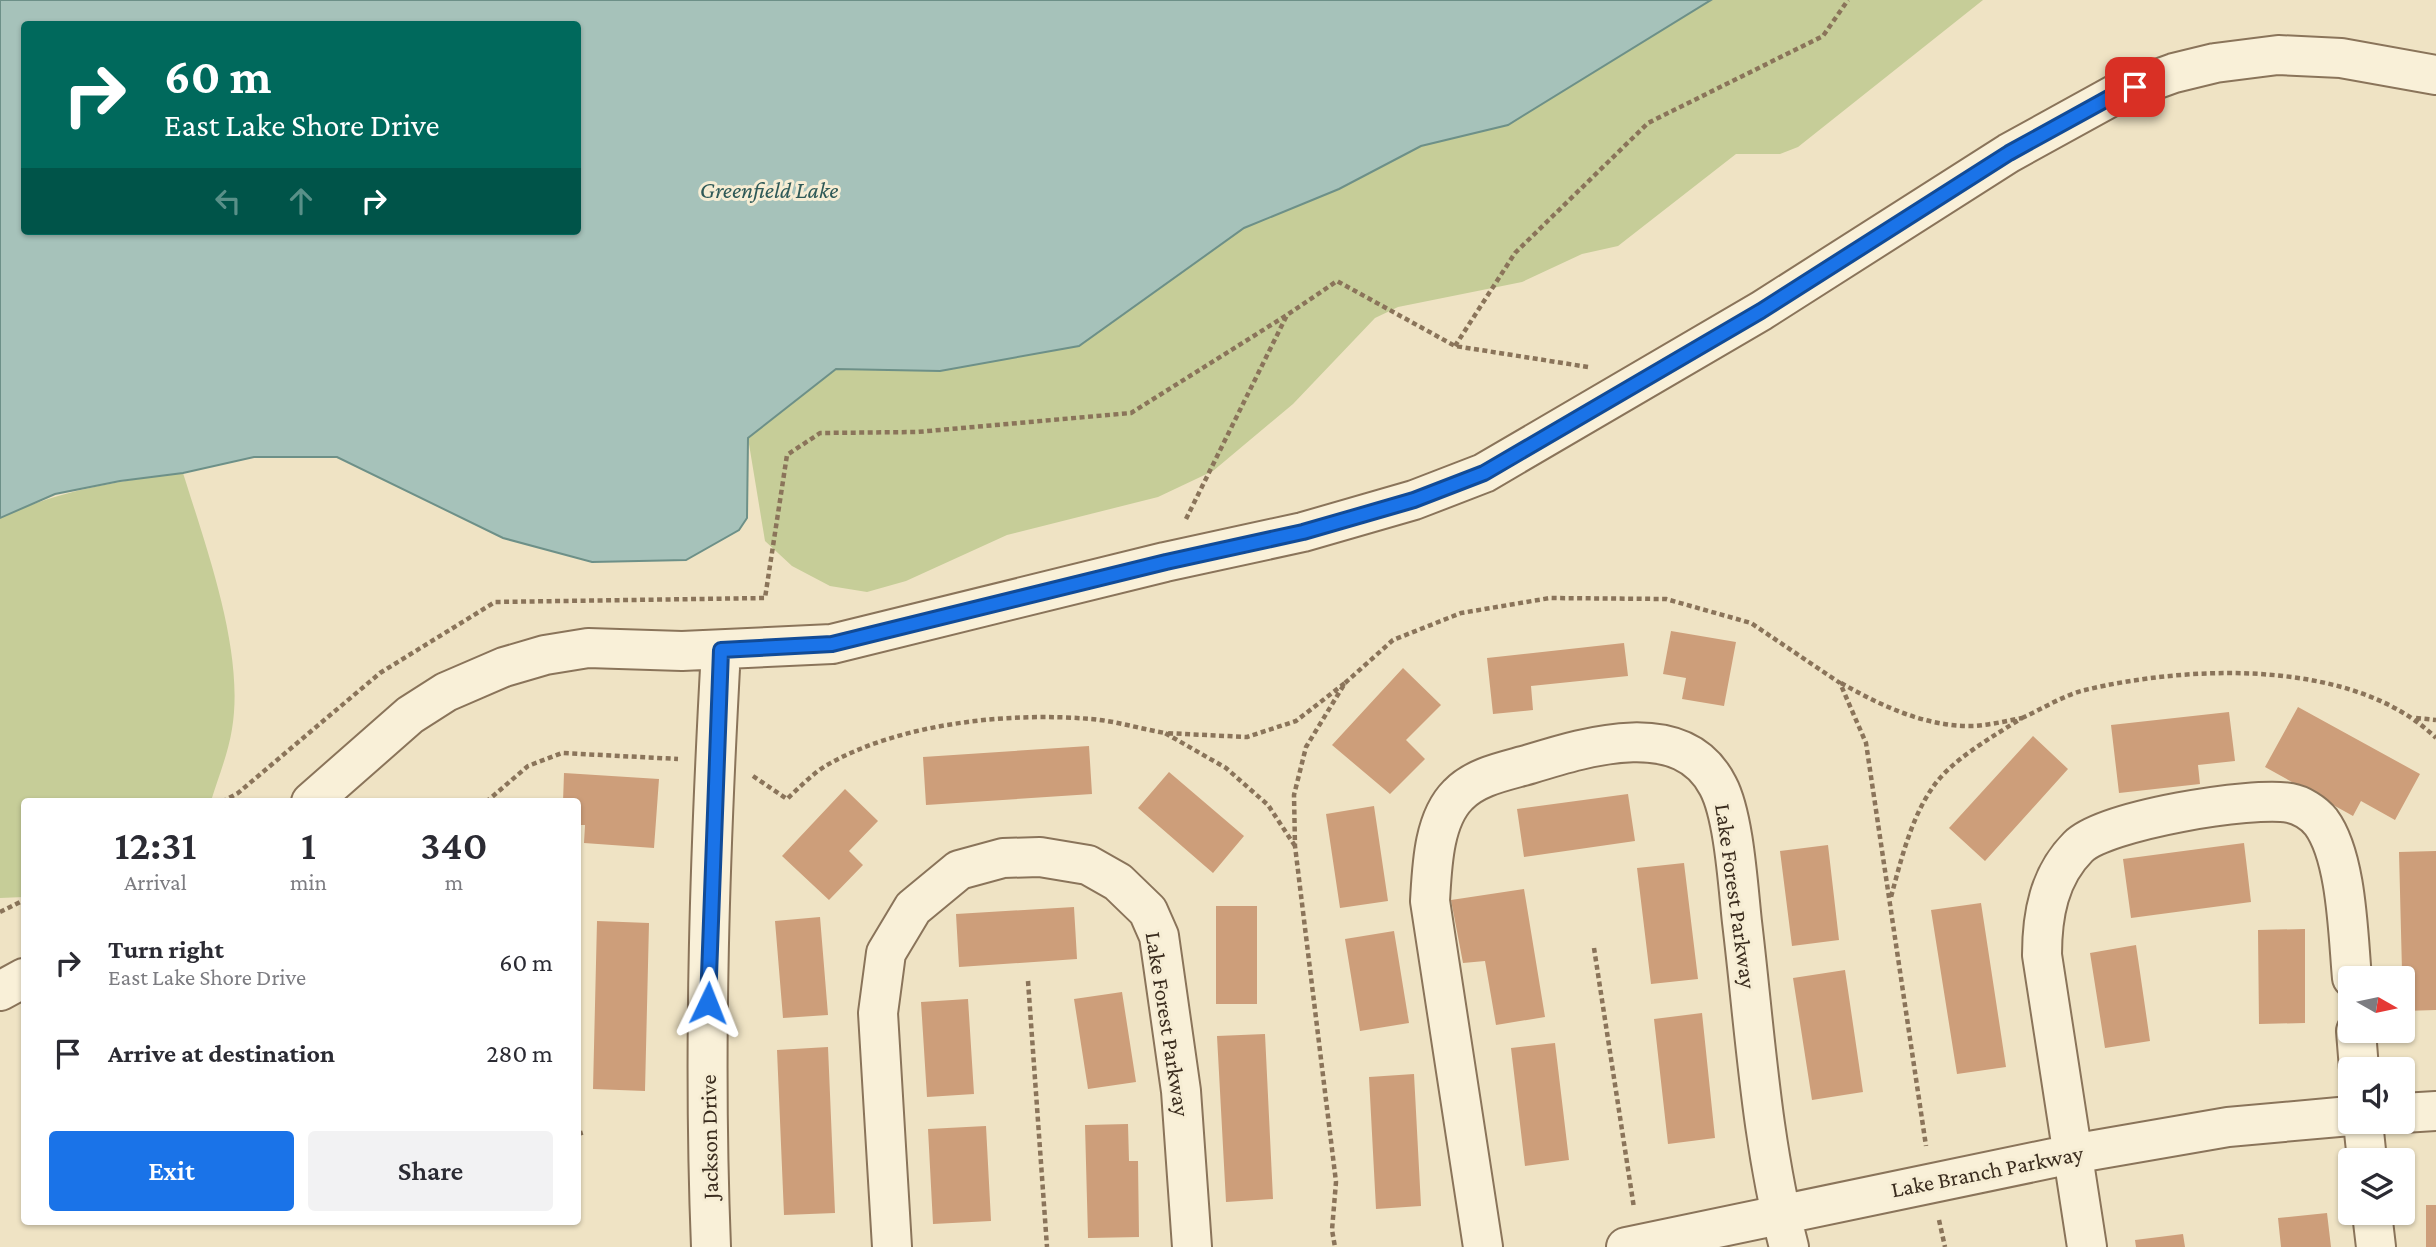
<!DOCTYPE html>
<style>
body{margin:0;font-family:"Crimson Pro",serif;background:#f2f2f3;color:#2b2b33;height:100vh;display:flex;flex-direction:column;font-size:26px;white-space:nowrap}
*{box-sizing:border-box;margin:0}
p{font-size:23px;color:#7c7c81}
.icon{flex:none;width:38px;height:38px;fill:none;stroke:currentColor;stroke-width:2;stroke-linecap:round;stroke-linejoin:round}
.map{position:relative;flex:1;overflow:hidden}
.details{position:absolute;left:21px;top:798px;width:560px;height:427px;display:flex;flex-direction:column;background:#fff;border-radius:7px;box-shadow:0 2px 5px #0004}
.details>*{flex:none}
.top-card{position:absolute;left:21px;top:21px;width:560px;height:214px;border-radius:7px;box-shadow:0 2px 5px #0004;background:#00695c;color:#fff;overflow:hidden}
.needle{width:46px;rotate:99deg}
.fabs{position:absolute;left:2338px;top:966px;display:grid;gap:14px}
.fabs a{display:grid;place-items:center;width:77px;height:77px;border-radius:7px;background:#fff;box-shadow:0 2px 5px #0004;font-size:35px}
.pin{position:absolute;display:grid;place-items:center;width:60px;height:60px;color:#fff;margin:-30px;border-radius:14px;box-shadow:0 4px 10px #0006}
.me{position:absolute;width:77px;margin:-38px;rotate:2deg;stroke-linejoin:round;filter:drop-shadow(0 0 5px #0008)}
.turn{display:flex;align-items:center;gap:24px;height:147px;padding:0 28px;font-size:32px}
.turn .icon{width:91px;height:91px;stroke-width:2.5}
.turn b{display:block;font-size:49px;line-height:60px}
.lanes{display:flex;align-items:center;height:66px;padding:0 28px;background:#0003;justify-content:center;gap:35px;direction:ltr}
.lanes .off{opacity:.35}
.eta{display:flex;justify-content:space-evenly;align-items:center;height:119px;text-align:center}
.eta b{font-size:42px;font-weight:600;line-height:49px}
.cta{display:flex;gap:14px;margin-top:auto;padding:14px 28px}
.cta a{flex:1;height:80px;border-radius:7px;background:#1a73e8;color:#fff;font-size:28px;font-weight:600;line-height:80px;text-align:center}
.cta a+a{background:#f2f2f3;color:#2b2b33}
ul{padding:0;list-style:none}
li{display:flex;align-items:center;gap:21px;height:91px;padding:0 28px}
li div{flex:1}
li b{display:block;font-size:26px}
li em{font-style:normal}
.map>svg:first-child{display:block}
.green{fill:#c6cd98}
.water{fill:#a6c2ba;stroke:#6d9088;stroke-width:2;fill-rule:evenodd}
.building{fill:#cd9e7a}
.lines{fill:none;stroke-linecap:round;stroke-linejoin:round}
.minor-casing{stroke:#8a745a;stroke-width:42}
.path{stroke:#8a745a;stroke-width:4.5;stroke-dasharray:5 3.5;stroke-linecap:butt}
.minor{stroke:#f9f0d8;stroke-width:38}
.route-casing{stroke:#114b97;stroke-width:18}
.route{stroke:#1a73e8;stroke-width:12}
.labels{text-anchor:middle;stroke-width:6;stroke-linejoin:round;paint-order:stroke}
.street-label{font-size:23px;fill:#3a2c1e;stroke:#f6edd4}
.water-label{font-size:24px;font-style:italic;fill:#2e5957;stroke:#f6edd4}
</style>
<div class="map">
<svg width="2436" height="1247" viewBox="0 0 2436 1247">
<rect width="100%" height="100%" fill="#efe3c4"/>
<path class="green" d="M1711 0H1983L1798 147 1780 154H1736L1618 246 1582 254 1522 282 1398 307 1375 318 1293 404 1213 471 1158 497 1007 535 906 581 867 592 830 586 792 566 765 541 748 438 836 369 940 371 1079 346 1244 228 1339 189 1421 146 1508 125Z
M183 473C206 547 245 652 232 729 228 754 218 778 211 801L24 802V897L0 898V518C59 490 119 481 183 473Z"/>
<path class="water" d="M0 0H1711L1508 125 1421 146 1339 189 1244 228 1079 346 940 371 836 369 748 438 747 518 739 530 686 560 592 562 503 538 337 457H254L183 473 120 481 55 494 0 518ZM24 24H578V231H24Z"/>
<path class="building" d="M1671 631 1736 642 1724 706 1682 699 1686 678 1663 674Z
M1624 643 1628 676 1531 686 1533 710 1493 714 1487 658Z
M1403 668 1441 705 1406 740 1425 759 1390 794 1332 745Z
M2298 707 2420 774 2395 820 2361 801 2353 816 2265 767Z
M2229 712 2235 761 2198 765 2200 784 2119 793 2111 725Z
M2033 736 2068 769 1985 861 1949 828Z
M1089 746 1092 794 926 805 923 757Z
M1169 772 1244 836 1213 873 1138 808Z
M564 773 659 779 654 848 584 843 585 825H578V802H563Z
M845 789 878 821 849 851 863 865 829 900 782 856Z
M1628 794 1635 841 1524 857 1517 809Z
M1374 806 1388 901 1340 908 1326 814Z
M2244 843 2251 902 2131 918 2123 859Z
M1828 845 1839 940 1792 946 1780 851Z
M2436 851V1010L2403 1011 2399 852Z
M1684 863 1698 979 1651 984 1637 868Z
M1524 889 1545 1017 1496 1025 1485 961 1463 963 1451 900Z
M1981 903 2006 1067 1957 1074 1931 910Z
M1216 906H1257V1004H1216Z
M1074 907 1077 959 959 967 956 914Z
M820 917 828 1015 783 1018 775 921Z
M597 921 649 923 645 1091 593 1089Z
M2305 929V1023L2259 1024 2258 930Z
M1394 931 1409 1023 1360 1031 1345 939Z
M2136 945 2150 1041 2105 1048 2090 953Z
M1845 970 1863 1092 1812 1100 1793 978Z
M1122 992 1136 1082 1088 1089 1074 999Z
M968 999 974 1094 927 1097 921 1002Z
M1702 1013 1715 1138 1668 1144 1654 1019Z
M1265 1034 1273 1199 1226 1202 1217 1036Z
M1555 1043 1569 1160 1525 1166 1511 1048Z
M828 1047 835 1213 784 1215 777 1050Z
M1414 1074 1421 1206 1376 1209 1369 1077Z
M1128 1124 1129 1161H1138L1139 1237 1088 1238 1085 1125Z
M986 1126 991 1221 933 1224 928 1129Z
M2426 1205H2436V1247H2426Z
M2327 1213 2331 1247H2281L2278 1218Z
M2183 1234 2185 1247H2136L2135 1240Z"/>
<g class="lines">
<defs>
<path id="minor" d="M311 802 410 715 446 692 504 667 545 655 588 648 682 651 832 644 1165 562 1303 532 1414 500 1484 473 1761 311 2009 153 2116 94 2174 73 2215 63 2278 55 2341 58 2436 75
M0 991 24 978
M2356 1031 2359 1069
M2403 1113 2436 1111
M2363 1122 2367 1160
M2372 1213 2376 1247
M711 1247C703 1048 710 849 721 650
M892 1247 878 1013 886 953 913 908 959 870 1003 858 1040 857 1088 865 1118 882 1148 911 1159 936 1181 1091 1192 1247
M1483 1247 1430 901C1432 868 1433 820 1458 795 1476 776 1506 771 1530 764 1588 746 1683 717 1718 786 1734 816 1738 886 1742 922 1755 1030 1761 1141 1789 1247
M1626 1247 2072 1154 2228 1127 2350 1116
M2087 1247 2042 955C2042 915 2049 876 2078 847 2105 820 2252 796 2290 803 2301 805 2314 813 2321 822 2347 857 2348 935 2352 978"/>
</defs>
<use href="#minor" class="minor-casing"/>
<path class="path" d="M1455 346 1515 253 1648 123 1823 36 1848 0
M1186 519 1287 315 1337 281 1455 346 1588 367
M1345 683 1393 640 1461 613 1550 598 1666 599 1751 623 1840 683 1866 743 1926 1146
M1841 683C1882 706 1925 727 1974 726 1990 725 2006 721 2022 718 1994 736 1952 759 1933 787 1911 818 1901 860 1891 897
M2022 718C2042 709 2064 695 2085 690 2189 665 2354 658 2436 738
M2416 718 2436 720
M753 776 787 799C799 788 813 773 827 765 900 723 1009 712 1091 719 1116 721 1141 729 1165 733
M222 802 238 793 380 673 495 602 765 598 787 455 820 433 917 432 1131 413 1287 315
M486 802 528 766 562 753 678 759
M1295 846 1268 805 1226 768 1165 733 1247 737 1296 721 1345 683 1306 747 1294 795 1295 846 1336 1182 1332 1230 1335 1247
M0 912 24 900
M1594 948 1634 1208
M1028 981 1047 1247
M578 1134 585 1132
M1939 1220 1945 1247"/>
<use href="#minor" class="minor"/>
</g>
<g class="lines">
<defs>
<path id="route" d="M708 1003 721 650 832 644 1166 562 1303 532 1414 500 1484 473 1761 311 2009 153 2116 94 2135 87"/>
</defs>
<use href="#route" class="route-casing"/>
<use href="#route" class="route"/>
</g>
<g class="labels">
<g class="street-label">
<text transform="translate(1736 896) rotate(82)" y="8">Lake Forest Parkway</text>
<text transform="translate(1168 1024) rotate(81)" y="8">Lake Forest Parkway</text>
<text transform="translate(709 1137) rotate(-91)" y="8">Jackson Drive</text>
<text transform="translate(1987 1171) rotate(-11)" y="8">Lake Branch Parkway</text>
</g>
<g class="water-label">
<text x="769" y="198">Greenfield Lake</text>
</g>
</g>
</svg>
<div class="fabs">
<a><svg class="needle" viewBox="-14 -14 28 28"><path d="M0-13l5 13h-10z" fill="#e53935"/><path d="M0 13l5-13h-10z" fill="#7c7c81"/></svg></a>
<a><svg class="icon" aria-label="sound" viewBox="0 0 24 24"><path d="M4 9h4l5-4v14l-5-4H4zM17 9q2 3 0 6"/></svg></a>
<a><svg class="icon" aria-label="layers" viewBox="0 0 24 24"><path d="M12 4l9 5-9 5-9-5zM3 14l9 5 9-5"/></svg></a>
</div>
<div class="pin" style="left:2135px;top:87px;background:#d93025"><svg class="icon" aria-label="arrive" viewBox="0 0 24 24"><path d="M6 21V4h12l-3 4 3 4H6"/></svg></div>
<svg class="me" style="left:708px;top:1003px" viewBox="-20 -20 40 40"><path d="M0-17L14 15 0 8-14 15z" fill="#1a73e8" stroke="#fff" stroke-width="4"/></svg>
<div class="top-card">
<div class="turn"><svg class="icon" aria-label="right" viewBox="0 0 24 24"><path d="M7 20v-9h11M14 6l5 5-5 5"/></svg><div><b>60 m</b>East Lake Shore Drive</div></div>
<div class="lanes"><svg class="icon off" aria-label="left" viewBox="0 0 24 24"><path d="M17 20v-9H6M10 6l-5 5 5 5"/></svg><svg class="icon off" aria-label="ahead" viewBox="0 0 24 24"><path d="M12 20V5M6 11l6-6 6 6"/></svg><svg class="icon" aria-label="right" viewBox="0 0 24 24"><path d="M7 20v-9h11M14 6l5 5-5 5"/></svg></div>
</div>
<section class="details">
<div class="eta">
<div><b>12:31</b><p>Arrival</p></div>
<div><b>1</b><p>min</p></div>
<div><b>340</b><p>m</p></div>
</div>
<ul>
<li><svg class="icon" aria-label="right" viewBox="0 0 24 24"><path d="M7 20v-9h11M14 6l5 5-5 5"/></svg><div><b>Turn right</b><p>East Lake Shore Drive</p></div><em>60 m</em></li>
<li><svg class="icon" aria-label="arrive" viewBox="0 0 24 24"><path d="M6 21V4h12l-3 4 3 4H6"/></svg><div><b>Arrive at destination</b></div><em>280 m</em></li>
</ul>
<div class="cta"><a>Exit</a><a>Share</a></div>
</section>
</div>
